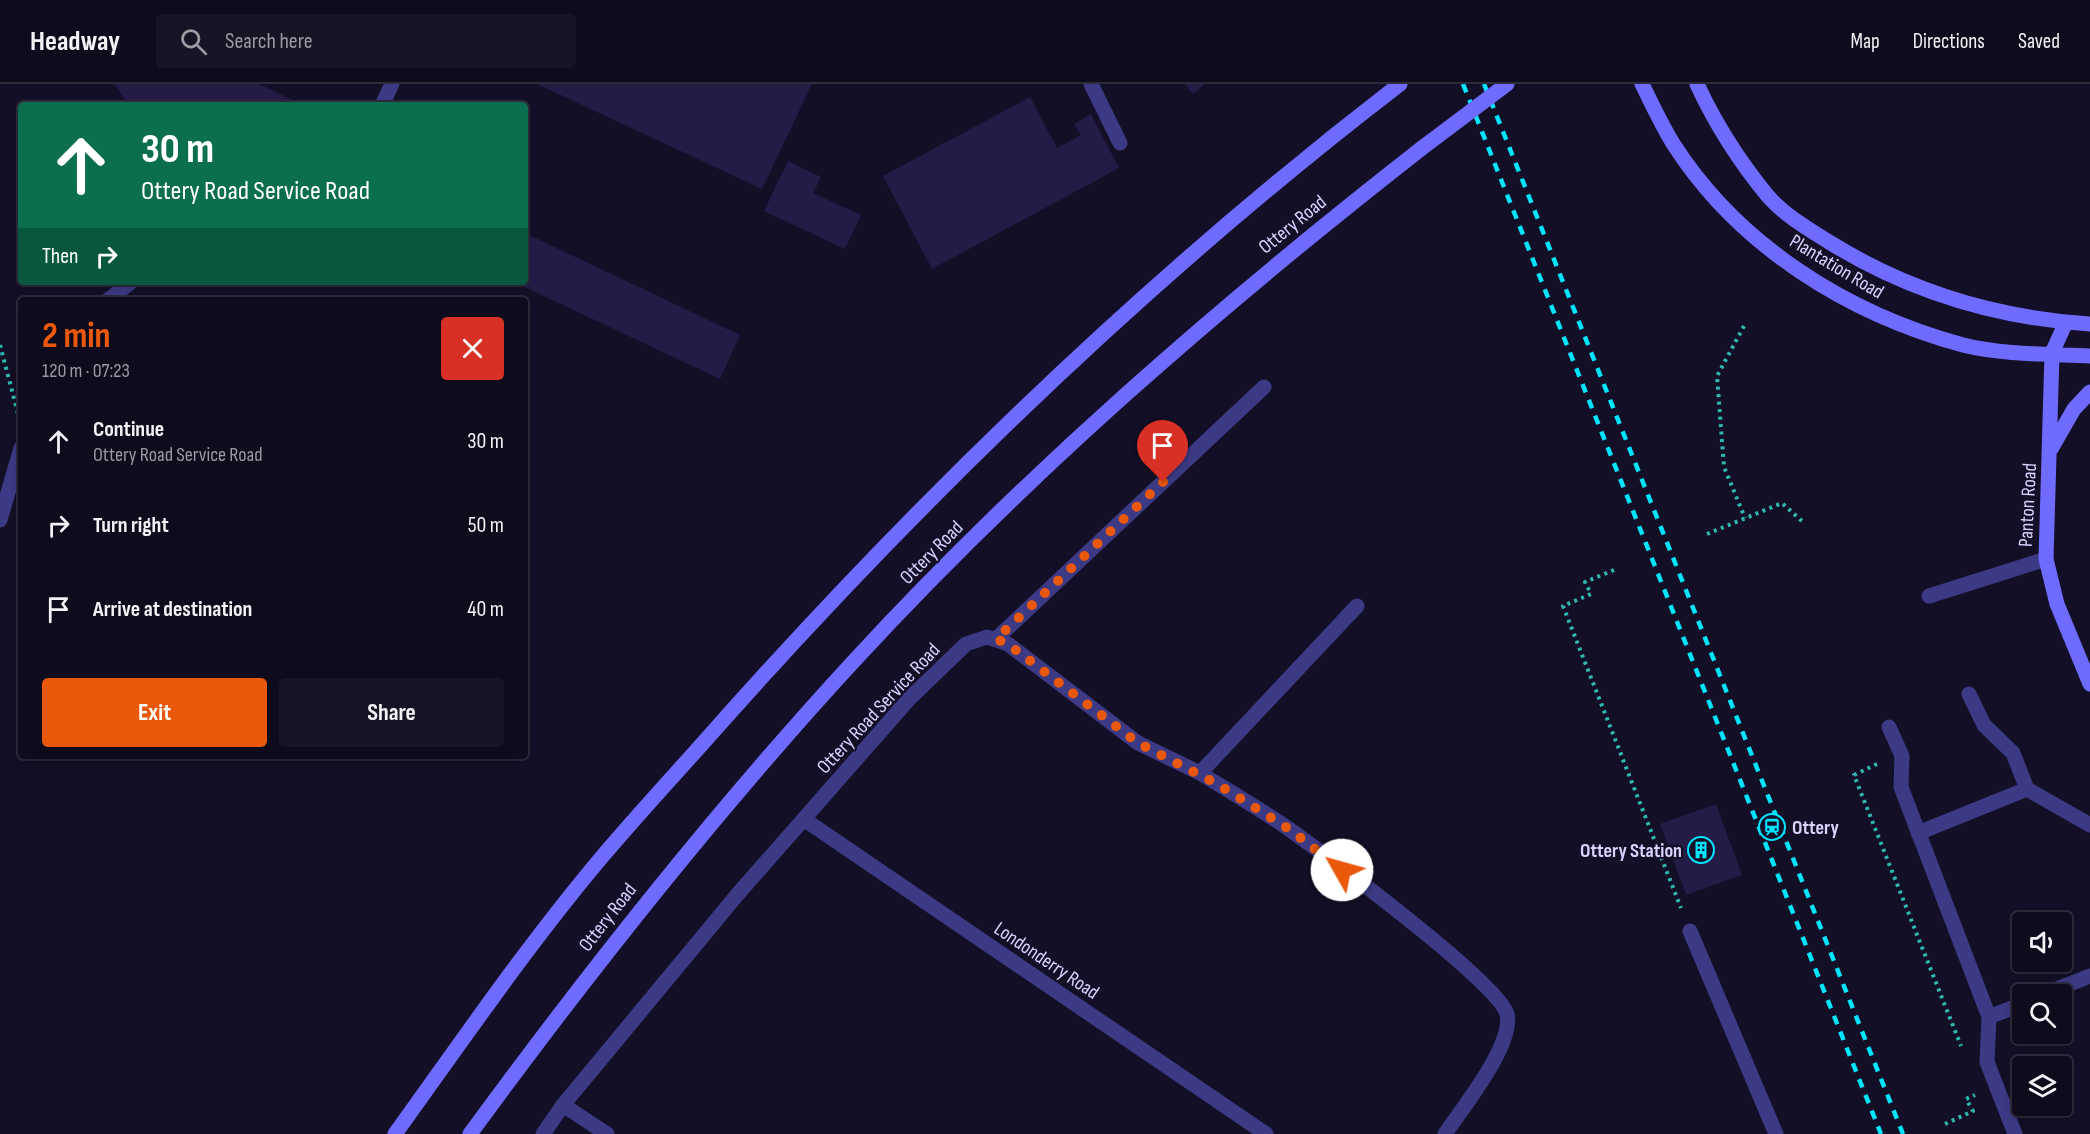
<!DOCTYPE html>
<meta charset="utf-8">
<style>
body{margin:0;font-family:"Sofia Sans Condensed",sans-serif;background:#171425;color:#f1f3f6;height:100vh;display:flex;flex-direction:column;font-size:22px;white-space:nowrap}
*{box-sizing:border-box;margin:0}
p{font-size:20px;color:#9b9ba3}
.icon{flex:none;width:33px;height:33px;fill:none;stroke:currentColor;stroke-width:2;stroke-linecap:round;stroke-linejoin:round}
.map{position:relative;flex:1;overflow:hidden}
.side{position:absolute;left:18px;top:213px;width:510px;height:462px;display:flex;flex-direction:column;background:#0e0b1c;border-radius:6px;box-shadow:0 3px 9px #0003,0 0 0 2px #2e2b3b}
.side>*{flex:none}
.top-card{position:absolute;left:18px;top:18px;width:510px;height:183px;border-radius:6px;box-shadow:0 3px 9px #0003,0 0 0 2px #2e2b3b;background:#0b6e4f;color:#fff;overflow:hidden}
.fabs{position:absolute;left:2012px;top:828px;display:grid;gap:12px}
.fabs a{display:grid;place-items:center;width:60px;height:60px;border-radius:6px;background:#0e0b1c;box-shadow:0 3px 9px #0003,0 0 0 2px #2e2b3b;font-size:30px}
.pin{position:absolute;display:grid;place-items:center;width:51px;height:51px;color:#fff;margin:-62px -26px;border-radius:50% 50% 50% 0;rotate:-45deg;box-shadow:0 0 6px #0007}
.pin .icon{rotate:45deg}
.me{position:absolute;width:66px;margin:-33px;rotate:308deg;stroke-linejoin:round;filter:drop-shadow(0 0 4px #0008)}
.turn{display:flex;align-items:center;gap:21px;height:126px;padding:0 24px;font-size:27px}
.turn .icon{width:78px;height:78px;stroke-width:2.5}
.turn b{display:block;font-size:42px;line-height:51px}
.then{display:flex;align-items:center;height:57px;padding:0 24px;background:#0003;gap:12px;font-size:22px}
.round{display:grid;place-items:center;flex:none;width:63px;height:63px;border-radius:6px;background:#171425}
.head{display:flex;align-items:center;justify-content:space-between;height:102px;padding:0 24px}
h1{font-size:36px;font-weight:700;line-height:45px;color:#ea580c}
.action{display:flex;gap:12px;margin-top:auto;padding:12px 24px}
.action a{flex:1;height:69px;border-radius:6px;background:#ea580c;color:#fff;font-size:24px;font-weight:700;line-height:69px;text-align:center}
.action a+a{background:#171425;color:#f1f3f6}
ul{padding:0;list-style:none}
li{display:flex;align-items:center;gap:18px;height:84px;padding:0 24px}
li div{flex:1}
li b{display:block;font-size:22px}
li em{font-style:normal}
header{display:flex;align-items:center;gap:36px;box-sizing:border-box;height:84px;padding:0 30px;background:#0e0b1c;border-bottom:2px solid #2e2b3b}
header strong{font-size:28px}
nav{display:flex;gap:33px;margin-inline-start:auto;font-size:21px}
.search{width:420px;height:54px;background:#171425;display:flex;align-items:center;gap:15px;box-sizing:border-box;padding:0 21px;border-radius:6px;color:#9b9ba3;font-size:22px}
.map>svg:first-child{display:block}
.building{fill:#241b47}
.lines{fill:none;stroke-linecap:round;stroke-linejoin:round}
.path{stroke:#2fb8b0;stroke-width:4;stroke-dasharray:3 4.5;stroke-linecap:butt}
.lane{stroke:#3d3a85;stroke-width:15}
.street{stroke:#3d3a85;stroke-width:15}
.secondary{stroke:#6f6bff;stroke-width:15}
.rail{stroke:#00e5ff;stroke-width:4.5;stroke-dasharray:9 8;stroke-linecap:butt}
.secondary-bridge{stroke:#6f6bff;stroke-width:15}
.route{stroke:#ea580c;stroke-width:10;stroke-dasharray:0 18}
.labels{text-anchor:middle;stroke-width:4.5;stroke-linejoin:round;paint-order:stroke}
.street-label{font-size:20px;fill:#d9d4ff;stroke:#130f26}
.poi-label{font-size:20px;font-weight:bold;fill:#d9d4ff;stroke:#130f26;text-anchor:start}
</style>
<header>
<strong>Headway</strong>
<div class="search"><svg class="icon" aria-label="search" viewBox="0 0 24 24"><circle cx="10" cy="10" r="6"/><path d="M15 15l6 6"/></svg>Search here</div>
<nav><a>Map</a><a>Directions</a><a>Saved</a></nav>
</header>
<div class="map">
<svg width="2090" height="1050" viewBox="0 0 2090 1050">
<rect width="100%" height="100%" fill="#130f26"/>
<path class="building" d="M114 0H259L303 21H129Z
M537 0H812L762 105Z
M1185 0H1205L1193 10Z
M1030 13 1057 64 1081 51 1074 40 1091 30 1119 84 932 185 883 92Z
M788 77 821 93 813 109 861 131 845 165 764 127Z
M525 149 740 251 720 295 514 198H525Z
M1716 720 1742 791 1686 811 1660 740Z"/>
<g class="lines">
<path class="path" d="M1744 242 1717 292 1724 383 1745 434
M0 261 21 341
M1707 450 1782 419 1805 440
M1614 486 1585 498 1591 510 1563 522 1681 824
M1877 680 1854 691 1961 962
M1945 1040 1973 1027 1966 1015 1975 1011"/>
<path class="lane" d="M1091 0 1120 59
M382 21 392 0
M108 216 131 198
M0 436 21 364
M1929 512 2046 475
M1969 610 1984 641 2013 669 2027 705 2090 741
M1889 643 1902 672 1901 703 1989 933 1987 978 2015 1050
M1918 749 2027 705
M1690 847 1776 1050
M2044 910 2090 892
M1989 933 2022 920"/>
<path class="street" d="M996 555 1264 303
M1200 689C1229 707 1260 725 1289 745 1324 770 1499 899 1507 930 1514 961 1462 1024 1445 1050
M805 736 1266 1050
M563 1021 607 1050
M543 1050 563 1021 737 811 909 615 966 560 987 553 1008 560 1138 659 1200 689 1357 522"/>
<path class="secondary" d="M1642 0C1652 20 1662 42 1674 61 1739 162 1848 230 1963 261 2003 271 2049 270 2090 272
M1697 0C1715 39 1740 78 1767 111 1783 130 1808 145 1829 158 1908 207 1997 234 2090 240
M2066 238 2052 269 2046 475 2057 520 2090 600
M2051 365 2074 325 2090 308
M395 1050C462 957 527 862 601 774 634 735 669 697 703 659 915 419 1146 195 1400 0
M470 1050C590 886 715 728 853 578 1027 389 1221 221 1422 64"/>
<path class="rail" d="M1463 0 1881 1050
M1484 0 1903 1050"/>
<path class="secondary-bridge" d="M1422 64 1507 0"/>
</g>
<g class="lines">
<path class="route" d="M1163 398 996 555 1008 560 1138 659 1217 700 1289 745 1342 786"/>
</g>
<defs>
<symbol id="station-ring" viewBox="-11 -11 22 22"><circle r="9.5" fill="#130f26" stroke="#00e5ff" stroke-width="1.5"/><path d="M-3-6H3Q5-6 5-4V2Q5 4 3 4L4.5 6H3L1.5 4h-3L-3 6H-4.5L-3 4Q-5 4-5 2V-4Q-5-6-3-6ZM-3.5-4v3h7v-3ZM-3.5 1v1.5H-2V1ZM2 1v1.5H3.5V1Z" fill="#00e5ff"/></symbol>
<symbol id="building-ring" viewBox="-11 -11 22 22"><circle r="9.5" fill="#130f26" stroke="#00e5ff" stroke-width="1.5"/><path d="M-4-6H4V6H1V3H-1V6H-4ZM-2.5-4.3h1.7v1.8h-1.7ZM.8-4.3h1.7v1.8H.8ZM-2.5-1h1.7V.8h-1.7ZM.8-1h1.7V.8H.8Z" fill="#00e5ff"/></symbol>
</defs>
<g fill-rule="evenodd">
<use href="#station-ring" x="1757" y="728" width="30" height="30"/>
<use href="#building-ring" x="1686" y="751" width="30" height="30"/>
</g>
<g class="labels">
<g class="street-label">
<text transform="translate(1292 140) rotate(-39)" y="7">Ottery Road</text>
<text transform="translate(1837 182) rotate(31)" y="7">Plantation Road</text>
<text transform="translate(2027 421) rotate(-87)" y="7">Panton Road</text>
<text transform="translate(931 468) rotate(-45)" y="7">Ottery Road</text>
<text transform="translate(878 624) rotate(-47)" y="7">Ottery Road Service Road</text>
<text transform="translate(607 833) rotate(-52)" y="7">Ottery Road</text>
<text transform="translate(1047 876) rotate(34)" y="7">Londonderry Road</text>
</g>
<g class="poi-label">
<text x="1792" y="750">Ottery</text>
<text x="1682" y="773" text-anchor="end">Ottery Station</text>
</g>
</g>
</svg>
<div class="fabs">
<a><svg class="icon" aria-label="sound" viewBox="0 0 24 24"><path d="M4 9h4l5-4v14l-5-4H4zM17 9q2 3 0 6"/></svg></a>
<a><svg class="icon" aria-label="search" viewBox="0 0 24 24"><circle cx="10" cy="10" r="6"/><path d="M15 15l6 6"/></svg></a>
<a><svg class="icon" aria-label="layers" viewBox="0 0 24 24"><path d="M12 4l9 5-9 5-9-5zM3 14l9 5 9-5"/></svg></a>
</div>
<div class="pin" style="left:1163px;top:398px;background:#d93025"><svg class="icon" aria-label="arrive" viewBox="0 0 24 24"><path d="M6 21V4h12l-3 4 3 4H6"/></svg></div>
<svg class="me" style="left:1342px;top:786px" viewBox="-20 -20 40 40"><circle r="19" fill="#fff"/><path d="M0-13L10 11 0 6-10 11z" fill="#ea580c"/></svg>
<div class="top-card">
<div class="turn"><svg class="icon" aria-label="ahead" viewBox="0 0 24 24"><path d="M12 20V5M6 11l6-6 6 6"/></svg><div><b>30 m</b>Ottery Road Service Road</div></div>
<div class="then">Then<svg class="icon" aria-label="right" viewBox="0 0 24 24"><path d="M7 20v-9h11M14 6l5 5-5 5"/></svg></div>
</div>
<section class="side">
<div class="head"><div><h1>2 min</h1><p>120 m · 07:23</p></div><a class="round" style="background:#d93025;color:#fff"><svg class="icon" aria-label="close" viewBox="0 0 24 24"><path d="M6 6l12 12M18 6L6 18"/></svg></a></div>
<ul>
<li><svg class="icon" aria-label="ahead" viewBox="0 0 24 24"><path d="M12 20V5M6 11l6-6 6 6"/></svg><div><b>Continue</b><p>Ottery Road Service Road</p></div><em>30 m</em></li>
<li><svg class="icon" aria-label="right" viewBox="0 0 24 24"><path d="M7 20v-9h11M14 6l5 5-5 5"/></svg><div><b>Turn right</b></div><em>50 m</em></li>
<li><svg class="icon" aria-label="arrive" viewBox="0 0 24 24"><path d="M6 21V4h12l-3 4 3 4H6"/></svg><div><b>Arrive at destination</b></div><em>40 m</em></li>
</ul>
<div class="action"><a>Exit</a><a>Share</a></div>
</section>
</div>
